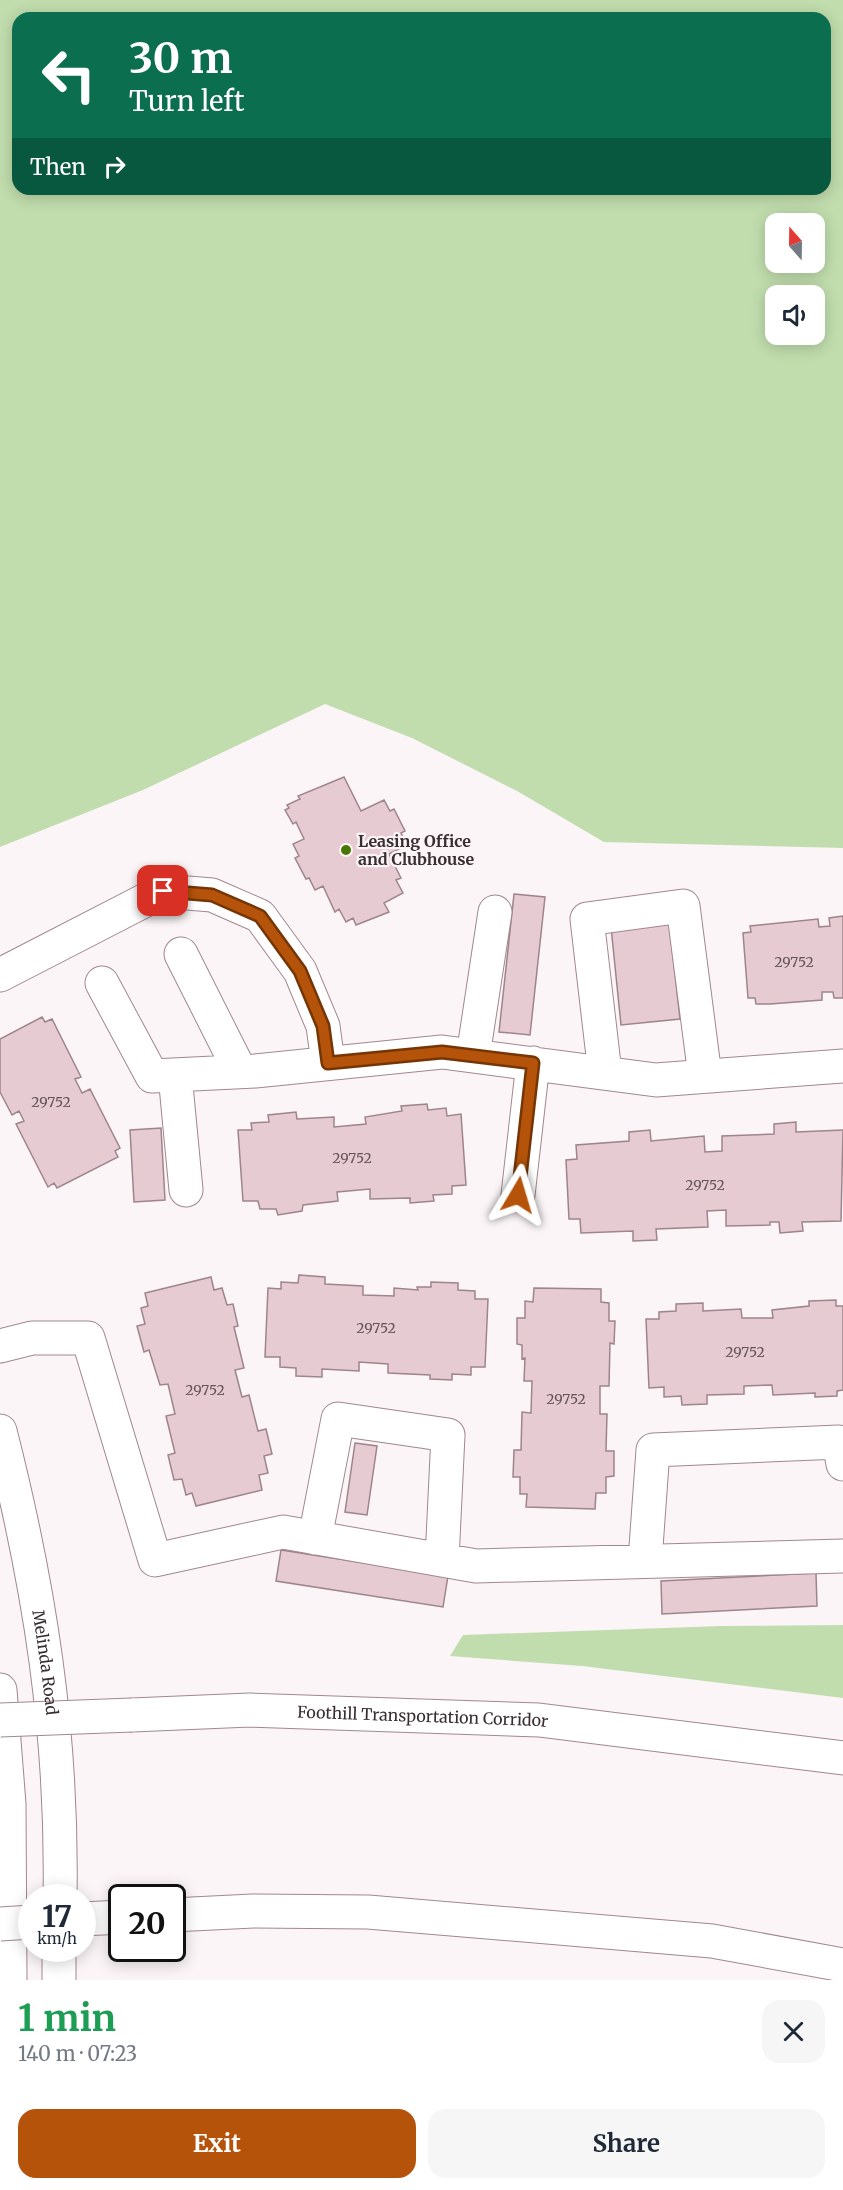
<!DOCTYPE html>
<meta charset="utf-8">
<style>
body{margin:0;font-family:Merriweather,serif;background:#f6f6f7;color:#1f2937;height:100vh;display:flex;flex-direction:column;font-size:22px;white-space:nowrap}
*{box-sizing:border-box;margin:0}
p{font-size:20px;color:#747a83}
.icon{flex:none;width:33px;height:33px;fill:none;stroke:currentColor;stroke-width:2;stroke-linecap:round;stroke-linejoin:round}
.map{position:relative;height:1980px;overflow:hidden}
.details{display:flex;flex-direction:column;background:#fff;flex:1}
.details>*{flex:none}
.hud{position:absolute;left:12px;top:12px;width:819px;height:183px;border-radius:18px;box-shadow:0 3px 15px #0003;background:#0b6e4f;color:#fff;overflow:hidden}
.needle{width:39px;rotate:340deg}
.fabs{position:absolute;left:765px;top:213px;display:grid;gap:12px}
.fabs a{display:grid;place-items:center;width:60px;height:60px;border-radius:12px;background:#fff;box-shadow:0 3px 15px #0003;font-size:30px}
.speed{position:absolute;left:18px;top:1884px;display:flex;gap:12px;font-size:30px;font-weight:700;text-align:center}
.speed>*{display:grid;place-content:center;width:78px;height:78px;border-radius:50%;background:#fff;box-shadow:0 3px 15px #0003;line-height:1}
.speed small{font-size:15px;font-weight:400}
.speed .limit{border:3px solid #111;border-radius:9px;background:#fff;color:#111}
.pin{position:absolute;display:grid;place-items:center;width:51px;height:51px;color:#fff;margin:-26px;border-radius:12px;box-shadow:0 3px 9px #0006}
.me{position:absolute;width:66px;margin:-33px;rotate:7deg;stroke-linejoin:round;filter:drop-shadow(0 0 4px #0008)}
.turn{display:flex;align-items:center;gap:21px;height:126px;padding:0 18px;font-size:27px}
.turn .icon{width:78px;height:78px;stroke-width:2.5}
.turn b{display:block;font-size:42px;line-height:51px}
.then{display:flex;align-items:center;height:57px;padding:0 18px;background:#0003;gap:12px;font-size:22px}
.round{display:grid;place-items:center;flex:none;width:63px;height:63px;border-radius:18px;background:#f6f6f7}
.headline{display:flex;align-items:center;justify-content:space-between;height:102px;padding:0 18px}
h1{font-size:36px;font-weight:700;line-height:45px;color:#1e9e55}
.cta{display:flex;gap:12px;margin-top:auto;padding:12px 18px}
.cta a{flex:1;height:69px;border-radius:18px;background:#b45309;color:#fff;font-size:24px;font-weight:700;line-height:69px;text-align:center}
.cta a+a{background:#f6f6f7;color:#1f2937}
.map>svg:first-child{display:block}
.green{fill:#c1ddad;fill-rule:evenodd}
.building{fill:#e7cbd3;stroke:#9e848b;stroke-width:1.5}
.lines{fill:none;stroke-linecap:round;stroke-linejoin:round}
.minor-casing{stroke:#a1878e;stroke-width:35}
.major-casing{stroke:#a1878e;stroke-width:35}
.highway-casing{stroke:#a1878e;stroke-width:35}
.minor{stroke:#fff;stroke-width:33}
.major{stroke:#fff;stroke-width:33}
.highway{stroke:#fff;stroke-width:33}
.highway-bridge-casing{stroke:#a1878e;stroke-width:35;stroke-linecap:butt}
.highway-bridge{stroke:#fff;stroke-width:33}
.route-casing{stroke:#753606;stroke-width:15}
.route{stroke:#b45309;stroke-width:10}
.poi-dot{fill:#467803;stroke:#fbf5f7;stroke-width:2}
.labels{text-anchor:middle;stroke-width:4.5;stroke-linejoin:round;paint-order:stroke}
.number-label{font-size:14px;fill:#645459}
.poi-label{font-size:16px;font-weight:bold;fill:#382d30;stroke:#fbf5f7;text-anchor:start}
.street-label{font-size:16px;fill:#382d30;stroke:#fbf5f7}
</style>
<div class="map">
<svg width="843" height="1980" viewBox="0 0 843 1980">
<rect width="100%" height="100%" fill="#fbf5f7"/>
<path class="green" d="M0 0H843V848L604 842 517 791 412 738 325 704 143 790 0 847ZM18 18H825V189H18ZM776 224H814V262H776ZM776 296H814V334H776Z
M843 1625V1698L582 1666 450 1656 463 1635 721 1626Z"/>
<path class="building" d="M344 777 361 811 384 800 390 811 394 809 405 831 401 833 407 845 389 854 401 878 396 880 403 893 384 903 389 912 356 925 353 918 346 922 339 909 335 912 323 886 315 890 309 878 306 879 295 858 299 856 293 844 304 839 296 822 293 824 285 810 289 808 287 805 300 799 298 796Z
M514 894 545 897 530 1035 499 1032Z
M843 916V998H834L833 992H822V1000L770 1004H756L755 998H748L743 933 751 932 750 926 818 919 819 927 830 926 829 918Z
M669 921 680 1019 621 1025 611 927Z
M42 1017 45 1022 52 1019 81 1077 75 1079 82 1093 90 1089 120 1148 115 1151 118 1157 57 1188 54 1183 48 1187 16 1124 24 1121 19 1111 12 1115 0 1092V1039Z
M427 1104 428 1110 446 1108 447 1116 461 1114 466 1185 452 1186V1194L433 1195 434 1201 410 1203V1198L370 1199V1189L337 1192 338 1201 303 1205 302 1211 278 1215 276 1209H260L258 1201H243L238 1130H252L251 1123 269 1122 268 1115 296 1112 297 1119 334 1117V1127L366 1124 365 1117 402 1111 401 1106Z
M796 1122V1132L843 1130 841 1221 802 1222 803 1231 780 1233 779 1222H770V1225L726 1226V1210L707 1211 708 1227 656 1229 657 1240 633 1241V1231L581 1233 580 1219H569L566 1160 577 1159 576 1145 629 1141V1132L650 1130 651 1141 704 1136 705 1152 722 1151V1136L774 1134V1124Z
M161 1128 165 1200 134 1202 130 1130Z
M299 1275 325 1277V1284L363 1286V1295L394 1296V1288L418 1290 417 1287H431V1282L458 1283V1290L475 1291V1299H488L485 1367H471V1375L452 1374V1380L430 1379V1375L388 1373V1364L359 1362V1371L322 1369V1377L296 1376V1368L280 1367V1357H265L268 1288 281 1289V1282L298 1283Z
M211 1277 214 1290 222 1288 227 1305 233 1304 238 1326 234 1327 244 1368 235 1370 242 1397 249 1395 258 1431 266 1429 272 1454 264 1456 268 1473 259 1475 262 1490 196 1506 192 1493 186 1495 182 1479 174 1480 168 1455 175 1453 166 1416 175 1414 168 1384 160 1385 149 1350 144 1352 137 1326 145 1324 141 1308 148 1306 145 1293Z
M534 1288 601 1289V1302L609 1303V1321H615L614 1344 610 1343 609 1386H600V1414H607L606 1451H614V1476L606 1477V1493H596L595 1509 526 1507 527 1494H520V1477H513L514 1450H521L522 1412 531 1413 532 1381H524L525 1358 522 1359V1345L517 1344V1318H525V1301L533 1302Z
M836 1300V1306H843V1390L837 1391V1396L815 1397V1393L773 1395 772 1385 744 1386V1394L707 1395V1404L682 1405 681 1396 664 1397V1387L649 1388 646 1319H659V1312L676 1311V1304L703 1303V1311L741 1309 742 1318H773L772 1310 809 1306V1301Z
M355 1443 377 1446 367 1515 345 1512Z
M281 1550 448 1576 443 1607 276 1581Z
M816 1573 817 1606 662 1614 661 1581Z"/>
<g class="lines">
<defs>
<path id="minor" d="M181 954 240 1071
M0 975 163 891 212 895 260 916 300 971 323 1026 328 1063
M102 983 152 1076 255 1071 442 1052 656 1080 843 1066
M473 1056 495 912
M605 1073 587 919 683 906 705 1076
M175 1075 186 1190
M518 1195 533 1063
M0 1346 32 1338H88L155 1560 283 1532 476 1566 843 1556
M315 1538 338 1419 448 1435 442 1560
M645 1561 653 1450 839 1442 843 1464"/>
<g id="major">
<path id="s1" d="M0 1431C40 1588 63 1735 60 1898"/>
<path d="M0 1690 9 1804 10 1980"/>
<path d="M59 1980V1948"/>
</g>
<g id="highway">
<path id="s2" d="M132 1715 250 1710 539 1720 843 1758"/>
<path d="M172 1915 253 1911 368 1912 712 1941 843 1965"/>
<path d="M82 1919 122 1917"/>
</g>
</defs>
<use href="#minor" class="minor-casing"/>
<use href="#major" class="major-casing"/>
<use href="#highway" class="highway-casing"/>
<use href="#minor" class="minor"/>
<use href="#major" class="major"/>
<use href="#highway" class="highway"/>
<defs>
<path id="highway-bridge" d="M0 1720 132 1715
M0 1924 32 1922"/>
</defs>
<use href="#highway-bridge" class="highway-bridge-casing"/>
<use href="#highway-bridge" class="highway-bridge"/>
</g>
<g class="lines">
<defs>
<path id="route" d="M163 891 212 895 260 916 300 971 323 1026 328 1063 442 1052 533 1063 518 1195"/>
</defs>
<use href="#route" class="route-casing"/>
<use href="#route" class="route"/>
</g>
<circle class="poi-dot" cx="346" cy="850" r="6"/>
<g class="labels">
<g class="number-label">
<text x="794" y="967">29752</text>
<text x="51" y="1107">29752</text>
<text x="352" y="1163">29752</text>
<text x="705" y="1190">29752</text>
<text x="376" y="1333">29752</text>
<text x="745" y="1357">29752</text>
<text x="205" y="1395">29752</text>
<text x="566" y="1404">29752</text>
</g>
<g class="poi-label">
<text x="358" y="847">Leasing Office<tspan x="358" dy="18">and Clubhouse</tspan></text>
</g>
<g class="street-label">
<text dy="6" stroke="none"><textPath href="#s1" startOffset="236">Melinda Road</textPath></text>
<text dy="6" stroke="none"><textPath href="#s2" startOffset="291">Foothill Transportation Corridor</textPath></text>
</g>
</g>
</svg>
<div class="fabs">
<a><svg class="needle" viewBox="-14 -14 28 28"><path d="M0-13l5 13h-10z" fill="#e53935"/><path d="M0 13l5-13h-10z" fill="#747a83"/></svg></a>
<a><svg class="icon" aria-label="sound" viewBox="0 0 24 24"><path d="M4 9h4l5-4v14l-5-4H4zM17 9q2 3 0 6"/></svg></a>
</div>
<div class="speed"><div>17<small>km/h</small></div><div class="limit">20</div></div>
<div class="pin" style="left:163px;top:891px;background:#d93025"><svg class="icon" aria-label="arrive" viewBox="0 0 24 24"><path d="M6 21V4h12l-3 4 3 4H6"/></svg></div>
<svg class="me" style="left:518px;top:1195px" viewBox="-20 -20 40 40"><path d="M0-17L14 15 0 8-14 15z" fill="#b45309" stroke="#fff" stroke-width="4"/></svg>
<div class="hud">
<div class="turn"><svg class="icon" aria-label="left" viewBox="0 0 24 24"><path d="M17 20v-9H6M10 6l-5 5 5 5"/></svg><div><b>30 m</b>Turn left</div></div>
<div class="then">Then<svg class="icon" aria-label="right" viewBox="0 0 24 24"><path d="M7 20v-9h11M14 6l5 5-5 5"/></svg></div>
</div>
</div>
<section class="details">
<div class="headline"><div><h1>1 min</h1><p>140 m · 07:23</p></div><a class="round"><svg class="icon" aria-label="close" viewBox="0 0 24 24"><path d="M6 6l12 12M18 6L6 18"/></svg></a></div>
<div class="cta"><a>Exit</a><a>Share</a></div>
</section>
